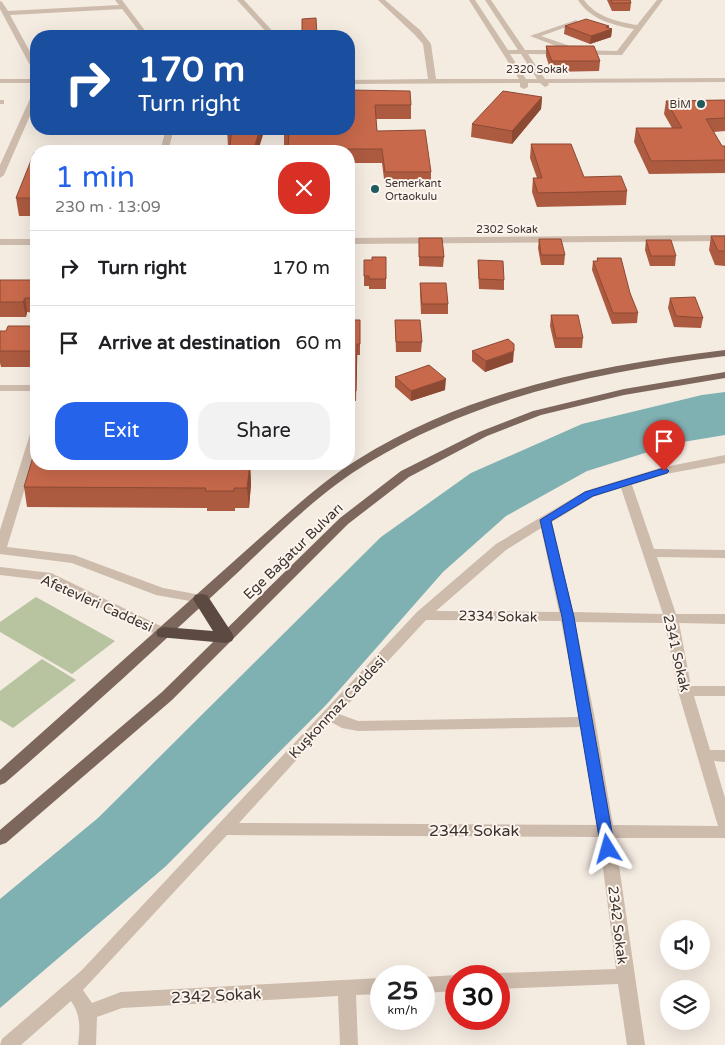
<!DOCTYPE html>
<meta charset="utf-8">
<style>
body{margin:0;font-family:"Varela Round",sans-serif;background:#f2f2f2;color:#202124;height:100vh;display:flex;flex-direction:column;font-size:19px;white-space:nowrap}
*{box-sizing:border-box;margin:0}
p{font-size:16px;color:#757577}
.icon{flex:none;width:28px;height:28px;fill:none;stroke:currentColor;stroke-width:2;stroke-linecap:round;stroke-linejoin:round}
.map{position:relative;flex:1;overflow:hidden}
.side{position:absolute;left:30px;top:145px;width:325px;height:325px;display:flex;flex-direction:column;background:#fff;border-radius:20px;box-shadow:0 5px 20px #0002}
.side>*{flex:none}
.hud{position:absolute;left:30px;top:30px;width:325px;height:105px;border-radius:20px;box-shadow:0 5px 20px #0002;background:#1a4fa0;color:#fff;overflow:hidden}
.buttons{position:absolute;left:660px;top:920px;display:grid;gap:10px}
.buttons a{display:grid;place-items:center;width:50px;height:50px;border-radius:50%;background:#fff;box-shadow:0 5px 20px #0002;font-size:25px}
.speed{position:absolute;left:370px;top:965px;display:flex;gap:10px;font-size:25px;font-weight:700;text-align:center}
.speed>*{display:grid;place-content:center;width:65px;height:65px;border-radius:50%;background:#fff;box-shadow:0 5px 20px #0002;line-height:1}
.speed small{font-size:12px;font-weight:400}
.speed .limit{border:8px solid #d22;background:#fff;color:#111}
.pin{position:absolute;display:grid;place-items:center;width:42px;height:42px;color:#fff;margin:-51px -21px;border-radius:50% 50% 50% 0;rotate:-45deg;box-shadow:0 0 5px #0007}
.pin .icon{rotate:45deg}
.me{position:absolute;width:55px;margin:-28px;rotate:352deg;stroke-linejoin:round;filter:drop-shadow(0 0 4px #0008)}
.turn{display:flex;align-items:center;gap:18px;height:105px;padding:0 25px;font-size:22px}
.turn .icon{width:65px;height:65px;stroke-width:2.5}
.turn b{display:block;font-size:35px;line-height:42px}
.round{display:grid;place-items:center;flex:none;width:52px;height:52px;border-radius:20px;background:#f2f2f2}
.overview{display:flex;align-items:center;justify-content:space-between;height:85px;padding:0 25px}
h1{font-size:30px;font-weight:600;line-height:38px;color:#2563eb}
.action{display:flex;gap:10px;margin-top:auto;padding:10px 25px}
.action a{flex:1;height:58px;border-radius:20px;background:#2563eb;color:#fff;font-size:20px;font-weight:600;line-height:58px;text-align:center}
.action a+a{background:#f2f2f2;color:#202124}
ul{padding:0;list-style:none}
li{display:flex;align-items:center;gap:15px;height:75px;padding:0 25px;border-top:1px solid #e0e0e0}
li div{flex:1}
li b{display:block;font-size:19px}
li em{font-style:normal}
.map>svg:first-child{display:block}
.green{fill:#b8c4a0}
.water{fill:#7fb0b2}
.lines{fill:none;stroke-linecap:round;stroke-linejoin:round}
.minor{fill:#cdbbac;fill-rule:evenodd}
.major{fill:#7d675c;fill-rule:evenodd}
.highway{fill:#5c4a42;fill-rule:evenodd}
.wall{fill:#ac5a40}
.shaded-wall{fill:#8c4a34}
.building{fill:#c8694b;stroke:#8c4a34}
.route{fill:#2563eb;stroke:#184099}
.poi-dot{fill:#1f5a5e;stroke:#fbf5ee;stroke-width:2}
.labels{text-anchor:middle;stroke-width:4;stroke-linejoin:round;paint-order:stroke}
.far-street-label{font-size:11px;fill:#3b302b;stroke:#fbf5ee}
.far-poi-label{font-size:11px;fill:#3b302b;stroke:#fbf5ee;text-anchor:end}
.street-label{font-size:14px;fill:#3b302b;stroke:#fbf5ee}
.near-street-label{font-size:16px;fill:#3b302b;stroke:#fbf5ee}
</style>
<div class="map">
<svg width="725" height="1045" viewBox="0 0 725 1045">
<rect width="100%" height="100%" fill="#f4ebe1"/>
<path class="green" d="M36 597 115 641 72 674 0 632V622Z
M42 659 76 680 13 728 0 720V691Z"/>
<path class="water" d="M725 392V435L677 443 587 471 506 516 443 572 326 705 166 866 0 1008V899L98 818 381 537 471 473 582 424 702 395Z"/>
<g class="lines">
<path class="minor" d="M115 0H122L149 36H143L122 9 10 15 36 63V71L32 69 0 9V1L2 2 8 11 119 5Z
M237 0H244L277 36H270Z
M378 0H385L420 30 431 44 436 79H519L469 0H475L508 50H518L485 0H491L525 50H567L530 36 576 20 579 22 578 23 541 36 573 47V50L617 51 634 29C612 25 590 19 578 0H584C596 17 618 22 637 25L657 0H663L622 55 528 54 545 79 725 78V82L548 83 549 85 545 87 540 83H528V87L524 89 520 87V83L349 84V80L428 79 423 44 414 34ZM510 54H521L537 79H526Z
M0 79H36V83H0Z
M33 92H36V102L4 175 0 178V165Z
M0 100H4V104H0Z
M166 129H174L168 151H160Z
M725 235V241L349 244V238Z
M0 239H36V245H0Z
M0 385H36V391H0Z
M36 431V452L7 547 74 555 163 588 206 596 208 599 206 602 201 603 156 595 72 563 0 554V530L30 434Z
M725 455V463L666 474 632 485 654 549 725 550V558L657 557 676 614H725V624L679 623 691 686H725V696H694L710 750H725V762L714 761 725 798V838H615L645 1045H627L618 984 499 989V976H492L499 973 616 969 599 837 227 835 83 990 92 1003 121 992 381 978V994L356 995 358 1045H340L338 996 122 1008 97 1017 96 1045H78C80 1028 81 1015 71 1001L21 1045H0L2 1039 82 970 417 612 496 544 585 491 660 468ZM621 488 663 614 573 612 552 522 593 497ZM541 528 559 612 436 611 506 550ZM426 620 561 621 580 717 358 721 339 714ZM575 622 665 623 678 691 718 826 613 825 594 714ZM331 722 342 728 358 731 582 727 597 825 239 823Z
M0 567 51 573 169 630 171 633 169 636H159L43 580 0 575Z
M456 975 458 976H456V991L424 993V977Z"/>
<path class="major" d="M725 350V356C601 371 476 397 368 463 313 496 267 546 220 589 149 655 78 720 5 783L0 785V770L279 521C304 499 329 477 357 460 467 391 598 365 725 350Z
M725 372V378L624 395 541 415 487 436 409 477 348 524 172 700 6 843 0 845V830L162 692 340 518 401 471 479 432 533 411 624 389Z"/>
<path class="highway" d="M201 594 207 595 232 633 234 637 232 641 226 643 158 637 156 633 158 629 164 627 213 631 193 599 195 595Z"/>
</g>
<path class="wall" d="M607 0H630L631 3 630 11H612Z
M565 26 609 28 612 29 611 37 590 44 564 34Z
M546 46 600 61 599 71 551 72 546 56Z
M349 90 411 105V119H376L377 131 431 172V187H385L382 163H349V151H288V146H284V131Z
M542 97 541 109 512 144 471 137 472 124Z
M725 100V131L714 132 722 146H725V173L649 174 634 142 636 128H672L664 114 666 101Z
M227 129H263V135L228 146Z
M531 144 584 177 627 191 626 205 537 207 532 192 533 178H537L530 158Z
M36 153V216H19L16 198Z
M349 181H351V219H349Z
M711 236H725V266L715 265 709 250Z
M419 238 444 257 443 267 419 266Z
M539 239 565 255 564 265H541L538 248Z
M646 240 676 256 675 266H650L645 250Z
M597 258 630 293 638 313 637 323 612 324 592 270 593 261H597Z
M364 260 386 279V289H369V286H364Z
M478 260 504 280V290L479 289 478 270Z
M0 280H36L35 313 27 312 26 317H0Z
M420 283 448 304V314H421L420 293Z
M670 298 703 318 701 328 674 327 668 308Z
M551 315 583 338 582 348H555L550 326Z
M349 320H360V355H357L356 401H349Z
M395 320 422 342 421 352H396Z
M36 326V367H1L0 363V332Z
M472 351 513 362 485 372 472 361Z
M395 377 445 390 411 401 395 387Z
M36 464H250L251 484 249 508H235V511H207V508L27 507 24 487Z"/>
<path class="shaded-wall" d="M609 26 608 30 612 29 611 37 590 44 591 36Z
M542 97 541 109 512 144V131Z
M260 129H263V135L258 151H253Z
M36 287V308L35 313 32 298Z
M25 298 27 312 26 317 23 302Z
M35 346 36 351V367L33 351Z
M514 351 513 362 485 372 486 361Z
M446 379 445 390 411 401V391Z
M250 464 251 484 249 508 247 488Z"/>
<path class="building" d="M611 0H630L631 3H612Z
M316 18 317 36H304L302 32V19Z
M586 19 609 26 606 27 612 29 591 36 565 26Z
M546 46H594L600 61H552Z
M349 90 410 91 411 105H375L377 131 425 130 431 172H385L382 149H288L289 131H284V129H349Z
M503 91 542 97 512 131 472 124Z
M725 100V118L706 119 722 146H725V160L651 161 636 128H682L666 101Z
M227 129H260L253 151H229L232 130H227Z
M531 144H571L584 177 621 176 627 191 538 193 533 178H542Z
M34 153H36V198H16Z
M349 181H351V205H349Z
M711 236H725V251H718Z
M419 238H442L444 257H419Z
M539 239H561L565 255H541Z
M646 240H671L676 256H651Z
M372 257H386V279H369V276H364V260H372Z
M597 258H621L630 293 638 313H613L593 261H598Z
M478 260 503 261 504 280 479 279Z
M0 280H36V287L32 298H25L23 302H0Z
M420 283H446L448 304H422Z
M695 297 703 318 676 316 670 298Z
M551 315H578L583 338H556Z
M349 320H360V344H357L356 391H349Z
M395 320H420L422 342H396Z
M8 326H36V346H35L33 351H0V331H6Z
M508 339 514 344V351L486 361 472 351Z
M429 365 446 379 411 391 395 377Z
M36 447V464H250L247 488H234V491H205L206 488 24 487Z"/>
<path class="route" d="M664 468 667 469 669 471 667 473 593 496 551 521 574 617 615 849 613 853 608 855 603 853 601 849 562 617 540 520 585 492Z"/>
<g class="poi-dot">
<circle cx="701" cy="104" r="5"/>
<circle cx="375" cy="189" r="5"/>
</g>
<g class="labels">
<g class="far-street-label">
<text x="537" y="73">2320 Sokak</text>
<text x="507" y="233">2302 Sokak</text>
</g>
<g class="far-poi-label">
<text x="691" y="108">BİM</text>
<text x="385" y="187" text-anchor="start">Semerkant<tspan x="385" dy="13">Ortaokulu</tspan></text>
</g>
<g class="street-label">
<text transform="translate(293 551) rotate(-44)" y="5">Ege Bağatur Bulvarı</text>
<text transform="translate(97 603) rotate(24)" y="5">Afetevleri Caddesi</text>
<text transform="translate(498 616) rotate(1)" y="5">2334 Sokak</text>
<text transform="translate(677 653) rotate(77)" y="5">2341 Sokak</text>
<text transform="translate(337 707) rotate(-47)" y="5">Kuşkonmaz Caddesi</text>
<text transform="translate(618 925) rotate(83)" y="5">2342 Sokak</text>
</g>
<g class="near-street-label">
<text x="474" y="836">2344 Sokak</text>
<text transform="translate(216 995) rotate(-3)" y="6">2342 Sokak</text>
</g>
</g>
</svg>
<div class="buttons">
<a><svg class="icon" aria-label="sound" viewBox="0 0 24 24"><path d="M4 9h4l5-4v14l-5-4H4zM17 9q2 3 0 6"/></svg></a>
<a><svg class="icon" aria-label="layers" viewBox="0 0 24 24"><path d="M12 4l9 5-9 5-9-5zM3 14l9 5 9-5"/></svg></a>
</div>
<div class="speed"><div>25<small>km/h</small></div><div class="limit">30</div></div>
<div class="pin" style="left:664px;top:471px;background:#d93025"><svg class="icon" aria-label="arrive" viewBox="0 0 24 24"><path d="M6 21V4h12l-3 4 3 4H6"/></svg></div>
<svg class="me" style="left:608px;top:849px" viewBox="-20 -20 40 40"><path d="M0-17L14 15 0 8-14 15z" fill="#2563eb" stroke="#fff" stroke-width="4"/></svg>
<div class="hud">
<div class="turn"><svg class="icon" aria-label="right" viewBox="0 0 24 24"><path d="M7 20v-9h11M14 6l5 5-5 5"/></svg><div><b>170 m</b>Turn right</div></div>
</div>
<section class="side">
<div class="overview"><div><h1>1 min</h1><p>230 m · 13:09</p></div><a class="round" style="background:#d93025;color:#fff"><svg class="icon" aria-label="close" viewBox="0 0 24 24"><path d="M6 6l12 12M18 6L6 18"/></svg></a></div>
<ul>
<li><svg class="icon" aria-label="right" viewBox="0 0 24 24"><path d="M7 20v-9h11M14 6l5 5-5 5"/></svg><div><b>Turn right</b></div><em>170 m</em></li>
<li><svg class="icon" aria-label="arrive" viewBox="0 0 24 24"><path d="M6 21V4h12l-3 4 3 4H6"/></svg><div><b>Arrive at destination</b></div><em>60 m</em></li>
</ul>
<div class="action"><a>Exit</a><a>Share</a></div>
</section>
</div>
